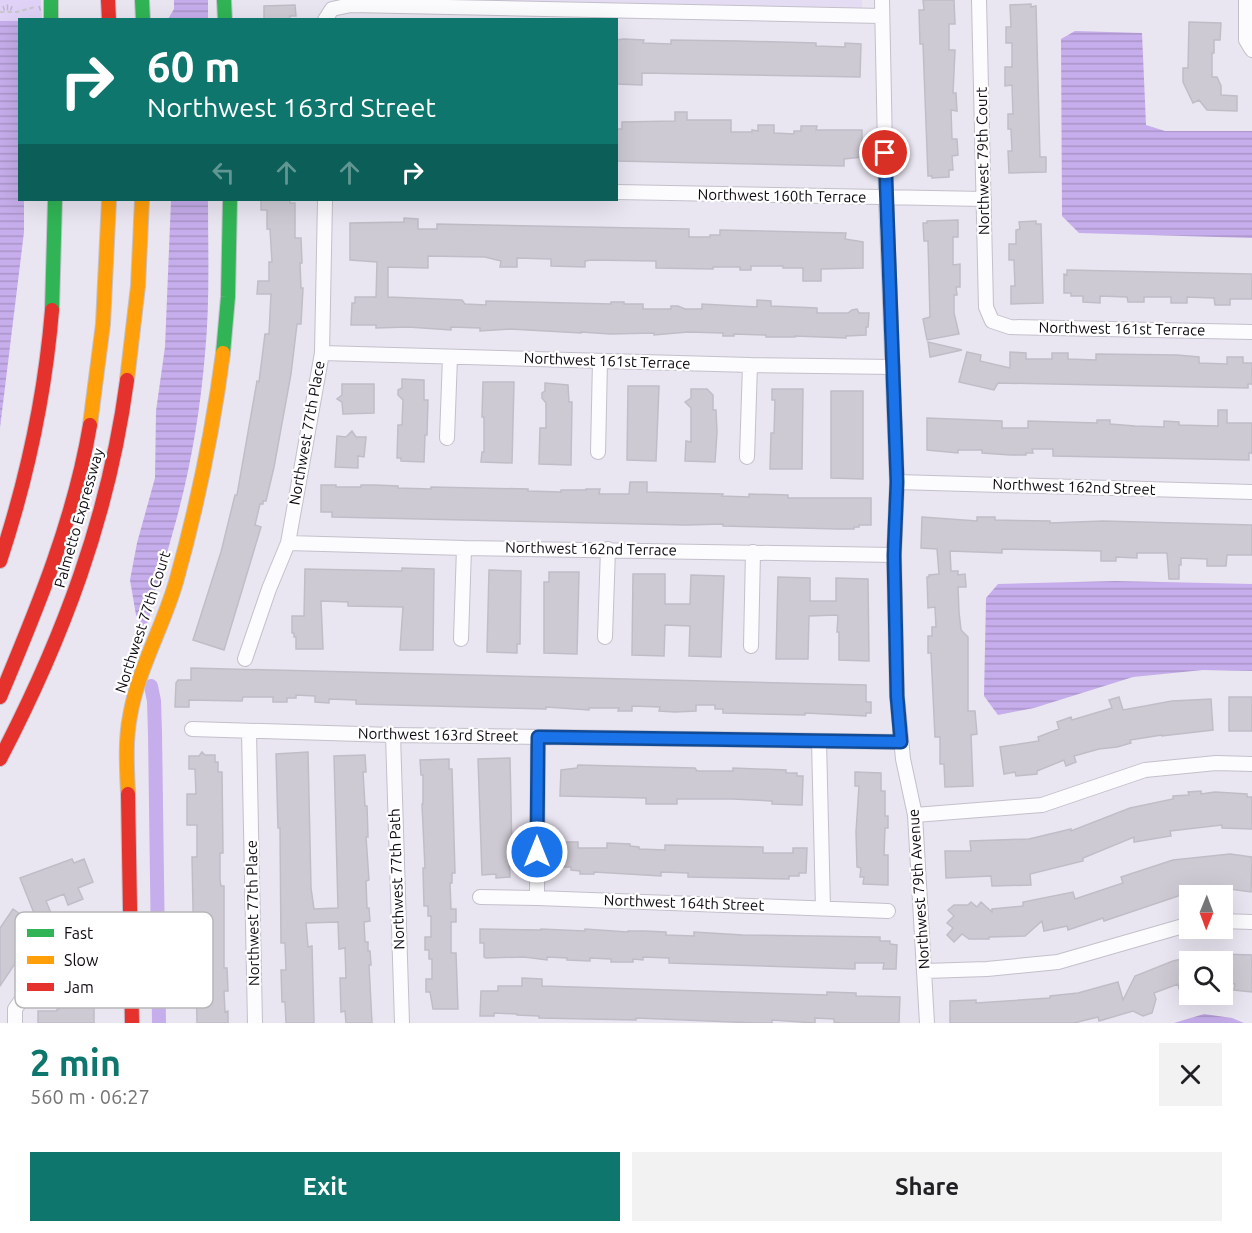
<!DOCTYPE html>
<meta charset="utf-8">
<style>
body{margin:0;font-family:Ubuntu,sans-serif;background:#f2f2f2;color:#202124;height:100vh;display:flex;flex-direction:column;font-size:22px;white-space:nowrap}
*{box-sizing:border-box;margin:0}
p{font-size:20px;color:#757577}
.icon{flex:none;width:33px;height:33px;fill:none;stroke:currentColor;stroke-width:2;stroke-linecap:round;stroke-linejoin:round}
.map{position:relative;height:1023px;overflow:hidden}
.side{display:flex;flex-direction:column;background:#fff;flex:1}
.side>*{flex:none}
.banner{position:absolute;left:18px;top:18px;width:600px;height:183px;border-radius:0px;box-shadow:0 6px 24px #0002;background:#0f766e;color:#fff;overflow:hidden}
.needle{width:39px;rotate:181deg}
.controls{position:absolute;left:1179px;top:885px;display:grid;gap:12px}
.controls a{display:grid;place-items:center;width:54px;height:54px;border-radius:0px;background:#fff;box-shadow:0 6px 24px #0002;font-size:30px}
.pin{position:absolute;display:grid;place-items:center;width:51px;height:51px;color:#fff;margin:-26px;border:3px solid #fff;border-radius:50%;box-shadow:0 2px 6px #0007}
.me{position:absolute;width:66px;margin:-33px;rotate:0deg;stroke-linejoin:round;filter:drop-shadow(0 0 4px #0008)}
.turn{display:flex;align-items:center;gap:21px;height:126px;padding:0 30px;font-size:27px}
.turn .icon{width:78px;height:78px;stroke-width:2.5}
.turn b{display:block;font-size:42px;line-height:51px}
.lanes{display:flex;align-items:center;height:57px;padding:0 30px;background:#0003;justify-content:center;gap:30px;direction:ltr}
.lanes .off{opacity:.35}
.round{display:grid;place-items:center;flex:none;width:63px;height:63px;border-radius:0px;background:#f2f2f2}
.headline{display:flex;align-items:center;justify-content:space-between;height:102px;padding:0 30px}
h1{font-size:36px;font-weight:600;line-height:45px;color:#0f766e}
.primary-button{display:flex;gap:12px;margin-top:auto;padding:12px 30px}
.primary-button a{flex:1;height:69px;border-radius:0px;background:#0f766e;color:#fff;font-size:24px;font-weight:600;line-height:69px;text-align:center}
.primary-button a+a{background:#f2f2f2;color:#202124}
.map>svg:first-child{display:block}
.built{fill:#e4dcf2}
.grass{fill:url(#grass-tufts)}
.water{fill:url(#water-rules)}
.lines{fill:none;stroke-linecap:round;stroke-linejoin:round}
.canal{stroke:#c6adeb;stroke-width:14}
.building{fill:#cecad4;stroke:#c1bdc7;stroke-width:1.5}
.street-casing{stroke:#c4c0cb;stroke-width:16}
.fast-casing{stroke:#c4c0cb;stroke-width:16}
.slow-casing{stroke:#c4c0cb;stroke-width:16}
.jam-casing{stroke:#c4c0cb;stroke-width:16}
.path{stroke:#c8c7cb;stroke-width:2;stroke-dasharray:4.5 3;stroke-linecap:butt}
.street{stroke:#fcfbfd;stroke-width:14}
.fast{stroke:#30b455;stroke-width:14}
.slow{stroke:#ff9f0a;stroke-width:14}
.jam{stroke:#e5322d;stroke-width:14}
.route-casing{stroke:#114b97;stroke-width:15}
.route{stroke:#1a73e8;stroke-width:10}
.labels{text-anchor:middle;stroke-width:4.5;stroke-linejoin:round;paint-order:stroke}
.street-label{font-size:15px;fill:#0e0b12;stroke:#fff}
.key{fill:#fff;stroke:#b7b6b8;stroke-width:1.5}
.key-label{font-size:16px;fill:#0e0b12}
</style>
<div class="map">
<svg width="1252" height="1023" viewBox="0 0 1252 1023">
<defs>
<pattern id="grass-tufts" width="24" height="20" patternUnits="userSpaceOnUse" patternTransform="scale(1.5)"><rect width="24" height="20" fill="#e0d2f6"/><path d="M3 7l-1-3M5 7V3M7 7l1-3M15 17l-1-3M17 17v-4M19 17l1-3" fill="none" stroke="#bfb3d2"/></pattern>
<pattern id="water-rules" width="6" height="5" patternUnits="userSpaceOnUse" patternTransform="scale(1.5)"><rect width="6" height="5" fill="#c6adeb"/><path d="M0 2.5h6" fill="none" stroke="#a994c8"/></pattern>
</defs>
<rect width="100%" height="100%" fill="#e9e5f1"/>
<path class="built" d="M470 0H862V9Z"/>
<path class="grass" d="M0 0H41L42 19 20 20 19 26 0 27Z"/>
<path class="water" d="M174 0H208V19H168L174 9Z
M0 21H19L20 200H24V232L0 428Z
M1075 31 1142 33 1146 125 1165 131H1252V238L1079 233 1062 216 1061 39Z
M171 200H208C208 251 210 303 205 354 200 413 190 472 174 528 167 555 158 581 150 607V617L144 629 136 615 130 580 137 543 155 478 156 411 165 347Z
M1115 581 1252 584V671L1203 670 1133 677 1034 708 998 715 984 696 986 598 998 584Z
M1204 1014 1232 1018 1244 1023H1174Z"/>
<g class="lines">
<path class="canal" d="M151 686 154 701 155 733 159 1023"/>
</g>
<path class="building" d="M923 0H954L955 24H949V50H955L953 93H956L957 111 951 110 952 139H957L958 155 952 156 953 170H949V177L932 178V176H928L923 44H920L919 10H924Z
M1031 4V7L1036 6 1040 157H1046V172L1009 173 1008 151H1012L1011 129H1008V114H1013L1012 85 1005 86V67H1012V43H1006V27H1011L1010 5Z
M295 5 296 16H290V20H264V6Z
M1189 22 1221 23 1220 40H1214V53H1212V77H1217L1221 86V95L1237 96V111L1207 110 1199 100 1193 103 1183 82V68H1188Z
M624 39 644 40 643 43 671 44V40L739 41 816 43V46L845 47V43L861 44 860 77 642 73V85L616 84V40Z
M675 112H687V120H731V132H752V130L758 131V125H774V133L794 134V131H801V126H817L816 130H862V157L844 159V166L616 161V129H622V122L675 121Z
M261 200H290V203H295V238H301L302 263H300L301 288H303L301 324H297L291 374 274 467 266 501H263V504H260L255 525 261 527 224 650 193 640 221 552 235 495H237L257 381 259 382 265 334H269L271 294H257L258 281H269V262H272L270 229H267V210H261Z
M404 218 418 219V229H437V224L689 229V237H710V235H720V230L846 233 845 239 863 242V268L821 269V281H803V268H783V266H751V270H740V267H713V269L656 268V261L591 260 585 261V267L551 266V259L517 258V267H500L501 261 485 257 428 256V268L388 267V297L462 300 465 304 486 305V301L611 304V302H624V304H643V309H671V306H678L685 309H702V304L757 307V300L771 301V306L817 308V313H848L852 310 857 309 859 313H869L868 327H866V335L846 336V338L795 336V337H766V335L734 334V336H723V333L688 332 654 335V333L610 334 581 332V333L510 329 480 331V328L451 327V330L408 327 376 328V325H351L352 303H355V297H376L377 262 350 260V223L404 222Z
M958 220V237H953V265L960 264V287H956L957 295H954V313L959 334 927 340 923 319 930 317 928 241H924L923 223H927V221Z
M1036 221V224H1041L1043 303 1011 304V286H1015L1014 260H1009V244H1016V230L1020 229 1019 222Z
M1067 270 1252 274V299H1230V305H1215L1214 298 1187 297V303H1171V297H1144V302H1128L1127 297 1100 296V303L1083 302V296H1071V293H1064V274L1067 275Z
M928 342 962 350 930 357Z
M967 352 981 355 980 361 1010 368V352L1026 353V359H1052V353H1068V359L1096 360V354L1177 355 1199 357V363L1227 364V357H1243V363H1252V384H1248V388L998 383 994 390 959 382Z
M402 379 424 380V400H428L427 435H425L424 462 401 461V458H397L398 425H402L403 400 398 395V390L402 388Z
M483 382H514L512 463 481 462 482 452H484V417H482Z
M545 383 568 385 569 402H572L571 465 539 464 540 428H546V403L542 398V393L545 391Z
M342 384H374V413L343 414 342 402 337 399 342 395Z
M628 386H659L656 461 627 460Z
M691 389H707L713 395V410H716L717 432 715 462 685 461 686 441 691 442V408L685 402 691 398Z
M772 389H803L802 469H770L771 433H774L775 400H772Z
M831 391H863V479L831 478Z
M1218 410H1227V423H1252V453H1249V460L1053 456V449H1032L1033 453H1026V455H1011L982 453V450H958V453L927 450V418L1002 421V428H1028V421L1097 423V420H1110V424L1135 426 1164 427V421L1179 422V425L1218 426Z
M352 431 356 437H366L364 457 358 456V468L335 467 337 436 346 437Z
M630 482H647V492L723 494 722 496 749 497V494L788 495V498H871V525H859V527H854V529H838L723 526V524L686 525 332 517V512H321V485H336V487H361V485H374L398 486V488L431 489V487L528 489V491L561 492V490H586V489H600L599 494H629Z
M922 517 977 521V517H995V520L1050 521V523L1103 521 1252 525V555H1227L1226 566H1207V559L1181 558V565H1179V579H1169L1167 553H1137V558L1116 557V561H1101V551L1002 549V553L950 551 951 571H958V575L965 574 966 587H958L959 612 961 630 968 637V711H975L977 734 971 735 973 786 945 787 944 764H940V737H935L931 653H928V636H932V627H936L935 607 928 608 927 577H929V575L939 574 937 549 921 548Z
M402 568 434 569 433 650H400L403 607 348 606V602L321 601 323 649H296V637H294V633H292V616H304L305 569 402 571Z
M489 570 521 571 520 644H517V653L487 652Z
M549 572H579L577 654 544 653V582H549Z
M633 574H665V604H690L691 575 724 576 721 657 689 656 690 626 665 625 664 656 632 655Z
M778 577 810 578V601H836V578L868 579 869 661 839 660V632H837L838 616 836 615 809 616 808 659H776Z
M191 668 866 685V702H871V713H866V716L805 713V715L723 713V709H715V705H696V711L675 712 659 711 660 707 632 706V711H618L619 708H589V710L546 707V709L356 704V700L329 699V703L315 702V696L296 695V698H287V702H273V697H243L242 701 189 700V707H175L176 683 178 680H191Z
M1119 697 1123 710 1172 701 1211 699 1213 730 1162 736V735L1130 740 1131 743 1117 747 1099 749 1074 756 1076 762 1066 766 1064 760 1037 771V774L1016 776 1015 772 1004 774 1000 747 1039 741 1038 737 1059 729 1057 722 1071 717 1072 720 1112 708 1109 700Z
M1229 697H1252V731H1229Z
M202 752 205 755H215V762H218V772H222L223 853H220V880L221 886H224V968H227L228 991H224L225 1012 228 1011V1023H197L196 978H201L200 957H194L192 857H197V825H187V794H196L195 769H189V756H199Z
M308 752 311 888 314 909 338 908 334 756 365 755 366 772H363L365 806H367L368 837H366L369 880 366 881 367 908H369L370 921 364 922 365 942H368V951H370L371 965H369L372 1023H346L345 1011 341 1012 340 978H346L345 948 339 949 338 922 306 923 308 947 312 946 314 1023H286L285 1002H282L281 970H286L285 943H281L280 828H278L276 754Z
M510 758 512 853 509 856 510 877 496 878V874L482 875 478 759Z
M449 759V769H452L455 873H452V883H450L451 909H456V922H451V953H456L458 1009H433L430 992H426V979H432V959H429V950H425V937H431V916H428V906H424L423 868H425L422 804H423V775H421L420 760Z
M578 765 695 768 697 771H733V768L786 770V773H797V776H803L802 805 772 804V801L733 799H677V804H646V798L560 796 561 770 577 768Z
M855 772 881 773V791H885V816H888V828H885L884 855H888V885L863 884 864 877H860L861 868 857 867 856 832 859 786H855Z
M1201 791V794L1215 792 1247 794V797H1252V829L1222 828V825L1170 831 1171 836 1134 842V837L1083 858V861L1030 874 1031 885 992 886 991 876 946 878 945 851H971L970 841 1029 839 1071 829V831L1130 808 1173 799V796L1189 795 1188 792Z
M564 842H578V848H607V843L630 844V846L639 847V849L665 850V845L763 847V853H793V848H807L806 873H799V876H789V879L688 877V873L661 872V876L594 872V874H580V871L571 870V867H564Z
M1230 854 1252 857 1251 892 1222 888V891L1187 893 1104 921 1103 918 1068 930 1067 926 1044 931 1042 921 1025 936 989 937V939H969L962 934 954 942 947 935 953 928 947 923 954 916 948 910 954 905H968L971 902 977 907 981 902 992 912V909L1023 906V902L1073 892 1075 899 1123 883 1121 877 1173 860Z
M72 859 74 863 84 859 93 882 78 888 83 899 68 905 64 894 46 901 51 913 36 918 20 878Z
M13 909 40 928 18 964 16 962 0 986V928Z
M480 929 541 930V929L585 931V929L628 932V931H644L666 932V935L694 936V932L743 935 880 937V941H890V944L897 945 896 969H883L884 963H855V969L669 963V958L643 957V960L633 959V962H611V959L590 958V961L567 960V958L547 957V960L524 957 486 958 484 957V943H480Z
M1222 954 1252 955V992L1234 990 1235 984 1222 982Z
M1190 957V990L1180 992 1178 984 1154 993 1156 999 1152 1013 1143 1016 1133 1011 1099 1021 1098 1017 1074 1023H950V1001L976 1000V1003L1050 998V996L1078 993 1118 982 1123 1000 1135 976 1173 961Z
M75 970H89V978H94V1023H38V1011H57V1009H59L61 977H75Z
M522 978 542 979V986L827 995V992L856 993V996L900 997 899 1023H842L834 1022V1019L815 1018V1023L772 1020V1023H757L636 1018V1020L539 1018V1016L517 1015V1014L494 1013V1016H480L481 991H498V986H522Z"/>
<g class="lines">
<defs>
<path id="street" d="M882 0 886 198 897 482 894 555 897 696 903 759 915 815 927 1023
M979 0 986 307 992 321 1010 327 1252 332
M1246 0V40L1252 50
M325 20 332 9 351 5 882 16
M616 192 984 199
M322 353 750 365 893 367
M447 438 450 357
M598 452 600 361
M747 457 750 365
M897 482 1252 492
M288 543 464 548 894 555
M605 637 608 549
M461 639 464 548
M751 646 753 552
M245 659 269 589 288 543 322 353 325 200
M192 729 393 735 901 742
M249 732 255 1023
M393 735 402 1023
M819 741 823 908
M915 815 1042 805 1145 770 1216 763 1252 764
M480 897 537 898 888 911
M537 898 538 737
M1222 921 1252 922
M925 971 987 969 1058 962 1190 924
M15 1023V1009L72 928 91 923 129 920"/>
<path id="fast" d="M51 0V20
M142 0 143 20
M224 0 225 20
M52 310 55 200
M223 353 228 297 230 200"/>
<path id="slow" d="M127 380 138 286 142 200
M90 425 103 324 109 200
M128 794C127 768 125 742 130 716 138 669 163 627 176 582 197 507 213 430 223 353"/>
<path id="jam" d="M108 0 109 20
M0 561C27 479 45 396 52 310
M0 697C37 609 74 520 90 425
M0 759C63 638 109 516 127 380
M128 794 132 1023"/>
</defs>
<use href="#street" class="street-casing"/>
<use href="#fast" class="fast-casing"/>
<use href="#slow" class="slow-casing"/>
<use href="#jam" class="jam-casing"/>
<path class="path" d="M0 12H17L35 7"/>
<use href="#street" class="street"/>
<use href="#fast" class="fast"/>
<use href="#slow" class="slow"/>
<use href="#jam" class="jam"/>
</g>
<g class="lines">
<defs>
<path id="route" d="M537 852 538 737 901 742 897 696 894 555 897 482 885 153"/>
</defs>
<use href="#route" class="route-casing"/>
<use href="#route" class="route"/>
</g>
<g class="labels">
<g class="street-label">
<text transform="translate(983 161) rotate(-91)" y="5">Northwest 79th Court</text>
<text transform="translate(782 196) rotate(1)" y="5">Northwest 160th Terrace</text>
<text transform="translate(1122 329) rotate(1)" y="5">Northwest 161st Terrace</text>
<text transform="translate(607 361) rotate(2)" y="5">Northwest 161st Terrace</text>
<text transform="translate(307 433) rotate(-80)" y="5">Northwest 77th Place</text>
<text transform="translate(1074 487) rotate(2)" y="5">Northwest 162nd Street</text>
<text transform="translate(79 518) rotate(-74)" y="5">Palmetto Expressway</text>
<text transform="translate(591 549) rotate(1)" y="5">Northwest 162nd Terrace</text>
<text transform="translate(143 622) rotate(-72)" y="5">Northwest 77th Court</text>
<text transform="translate(438 735) rotate(1)" y="5">Northwest 163rd Street</text>
<text transform="translate(397 879) rotate(-92)" y="5">Northwest 77th Path</text>
<text transform="translate(919 889) rotate(-94)" y="5">Northwest 79th Avenue</text>
<text transform="translate(684 903) rotate(2)" y="5">Northwest 164th Street</text>
<text transform="translate(253 913) rotate(-91)" y="5">Northwest 77th Place</text>
</g>
</g>
<rect x="15" y="912" width="198" height="96" rx="9" class="key"/>
<rect x="27" y="929" width="27" height="8" fill="#30b455"/>
<rect x="27" y="956" width="27" height="8" fill="#ff9f0a"/>
<rect x="27" y="983" width="27" height="8" fill="#e5322d"/>
<g class="key-label">
<text x="64" y="939">Fast</text>
<text x="64" y="966">Slow</text>
<text x="64" y="993">Jam</text>
</g>
</svg>
<div class="controls">
<a><svg class="needle" viewBox="-14 -14 28 28"><path d="M0-13l5 13h-10z" fill="#e53935"/><path d="M0 13l5-13h-10z" fill="#757577"/></svg></a>
<a><svg class="icon" aria-label="search" viewBox="0 0 24 24"><circle cx="10" cy="10" r="6"/><path d="M15 15l6 6"/></svg></a>
</div>
<div class="pin" style="left:885px;top:153px;background:#d93025"><svg class="icon" aria-label="arrive" viewBox="0 0 24 24"><path d="M6 21V4h12l-3 4 3 4H6"/></svg></div>
<svg class="me" style="left:537px;top:852px" viewBox="-20 -20 40 40"><circle r="17" fill="#1a73e8" stroke="#fff" stroke-width="3"/><path d="M0-11L8 9 0 5-8 9z" fill="#fff"/></svg>
<div class="banner">
<div class="turn"><svg class="icon" aria-label="right" viewBox="0 0 24 24"><path d="M7 20v-9h11M14 6l5 5-5 5"/></svg><div><b>60 m</b>Northwest 163rd Street</div></div>
<div class="lanes"><svg class="icon off" aria-label="left" viewBox="0 0 24 24"><path d="M17 20v-9H6M10 6l-5 5 5 5"/></svg><svg class="icon off" aria-label="ahead" viewBox="0 0 24 24"><path d="M12 20V5M6 11l6-6 6 6"/></svg><svg class="icon off" aria-label="ahead" viewBox="0 0 24 24"><path d="M12 20V5M6 11l6-6 6 6"/></svg><svg class="icon" aria-label="right" viewBox="0 0 24 24"><path d="M7 20v-9h11M14 6l5 5-5 5"/></svg></div>
</div>
</div>
<section class="side">
<div class="headline"><div><h1>2 min</h1><p>560 m · 06:27</p></div><a class="round"><svg class="icon" aria-label="close" viewBox="0 0 24 24"><path d="M6 6l12 12M18 6L6 18"/></svg></a></div>
<div class="primary-button"><a>Exit</a><a>Share</a></div>
</section>
